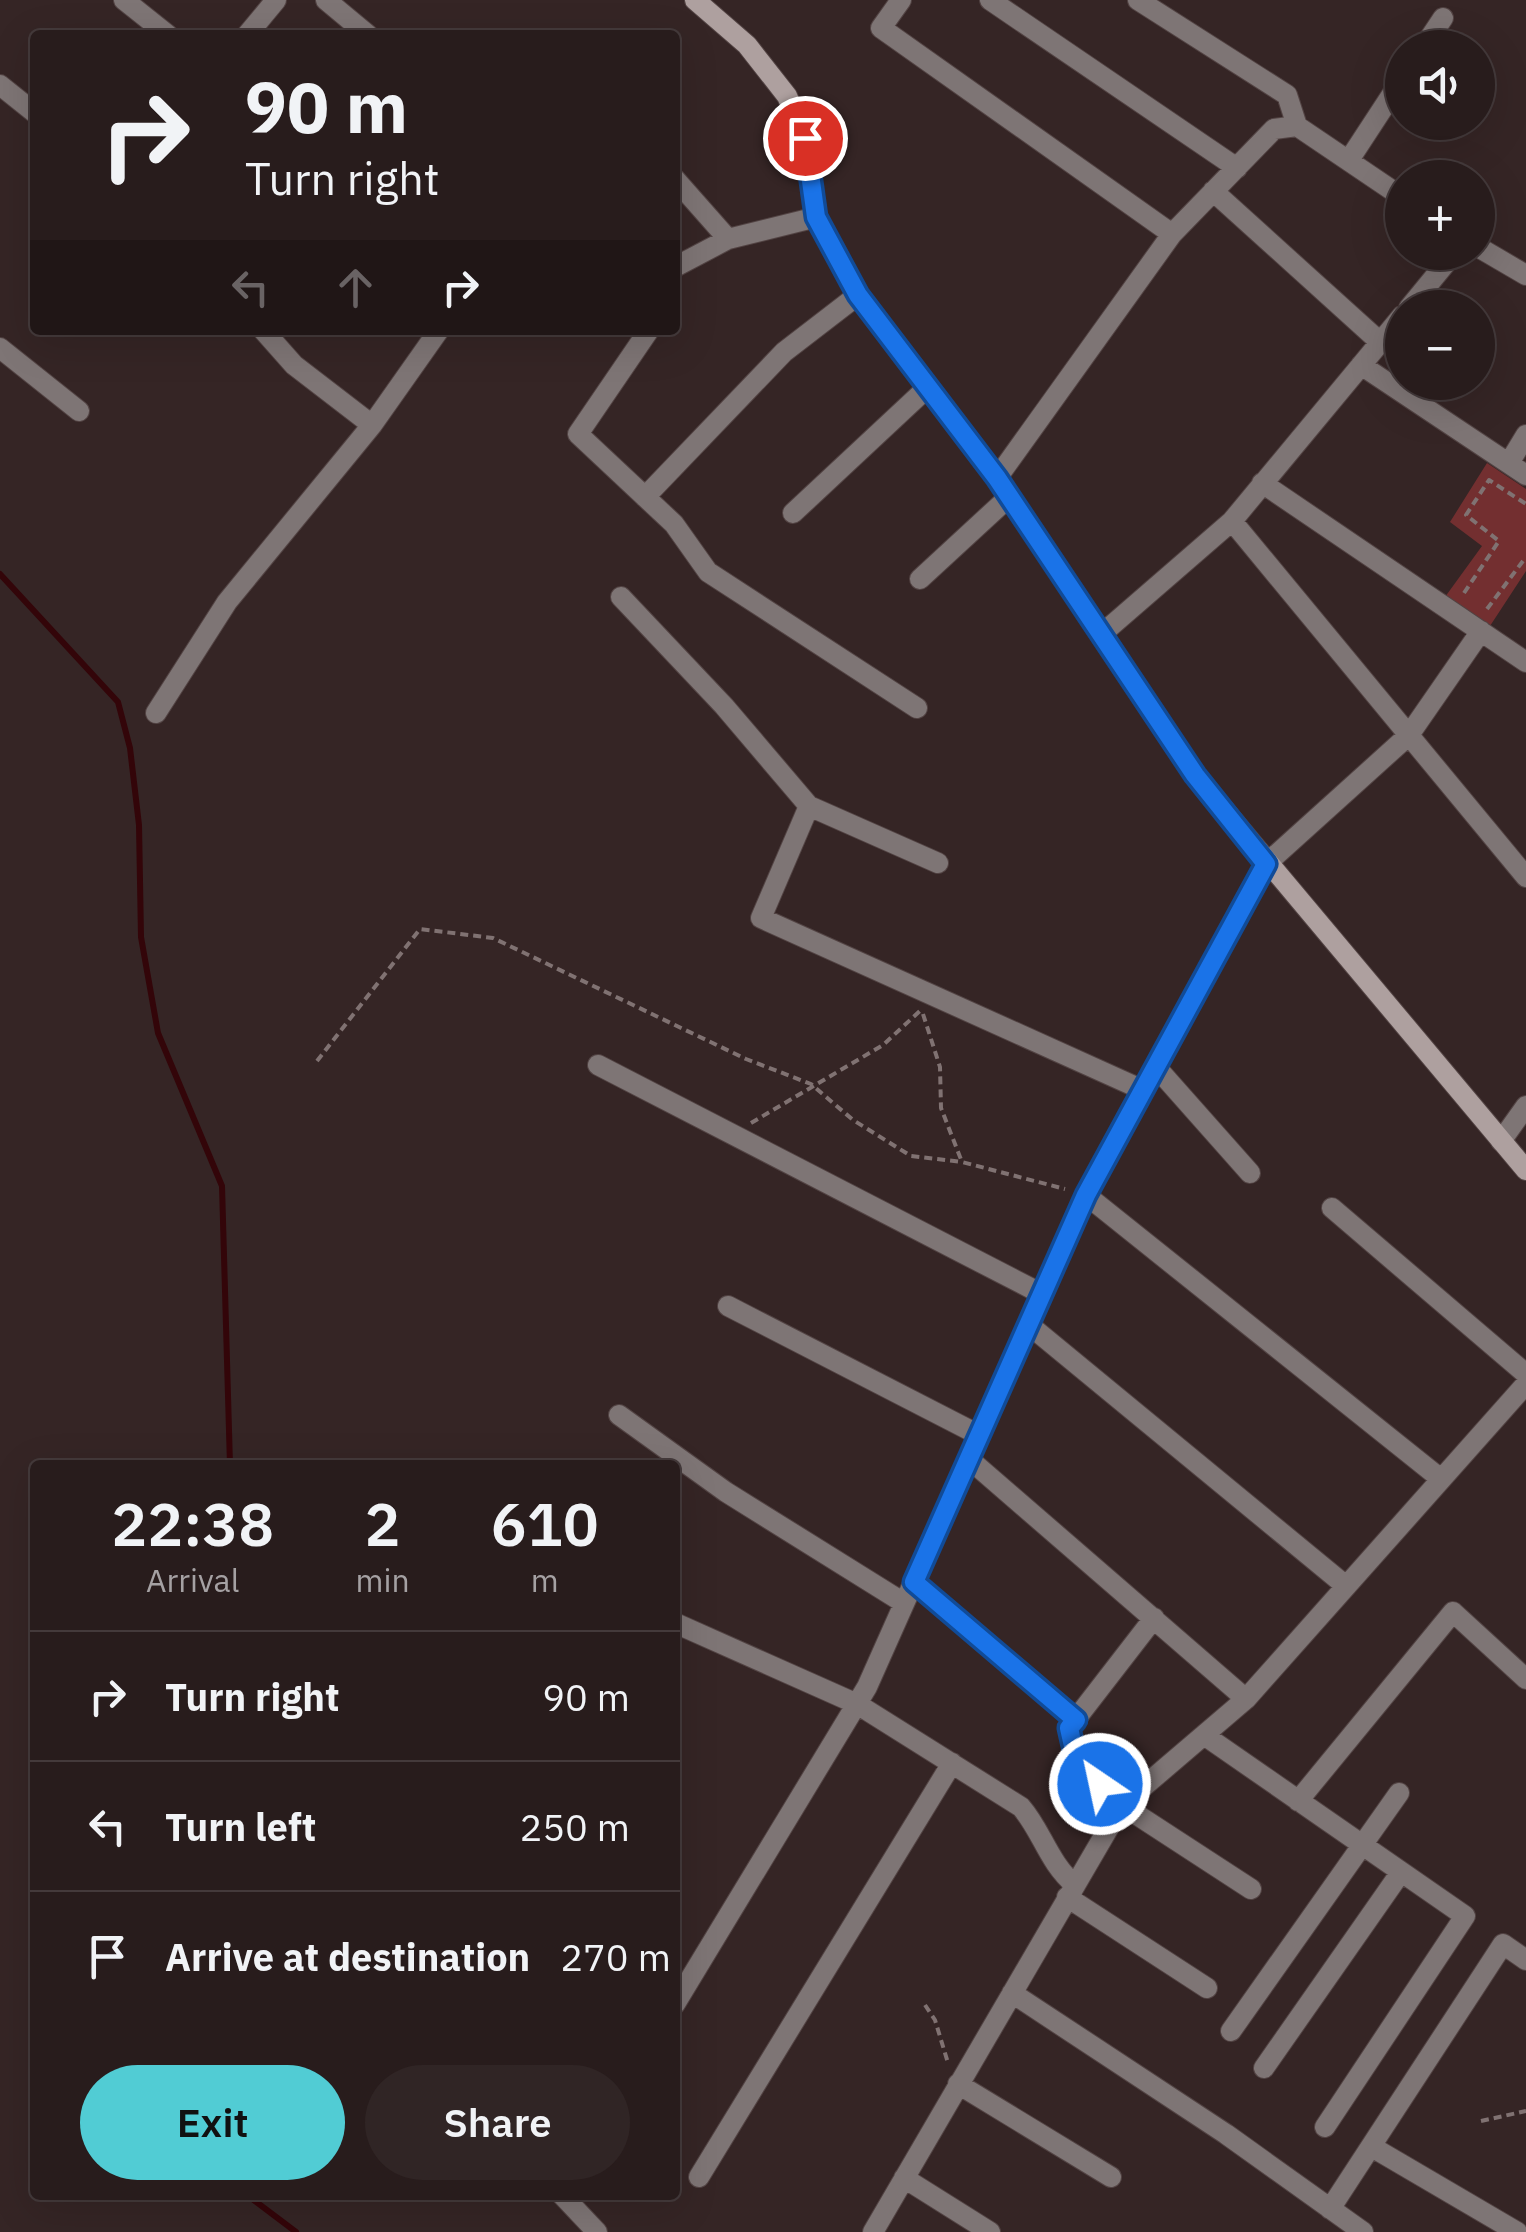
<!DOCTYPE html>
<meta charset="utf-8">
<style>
body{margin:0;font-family:"IBM Plex Sans",sans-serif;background:#302525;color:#f1f3f6;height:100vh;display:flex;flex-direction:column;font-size:38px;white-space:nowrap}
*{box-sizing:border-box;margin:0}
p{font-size:32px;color:#a5a1a3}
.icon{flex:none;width:55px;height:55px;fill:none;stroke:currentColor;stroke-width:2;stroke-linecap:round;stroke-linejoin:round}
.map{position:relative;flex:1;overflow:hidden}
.details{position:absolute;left:30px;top:1460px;width:650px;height:740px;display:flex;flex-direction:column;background:#281c1c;border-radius:10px;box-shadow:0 10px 40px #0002,0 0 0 2px #443a3b}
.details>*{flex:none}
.top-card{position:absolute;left:30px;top:30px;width:650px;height:305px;border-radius:10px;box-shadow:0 10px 40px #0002,0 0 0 2px #443a3b;background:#281c1c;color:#f1f3f6;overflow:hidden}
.buttons{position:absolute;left:1385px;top:30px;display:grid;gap:20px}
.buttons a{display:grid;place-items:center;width:110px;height:110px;border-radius:50%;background:#281c1c;box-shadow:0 10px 40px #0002,0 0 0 2px #443a3b;font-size:50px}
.pin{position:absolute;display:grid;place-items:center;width:85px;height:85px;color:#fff;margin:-42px;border:5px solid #fff;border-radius:50%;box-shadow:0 2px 10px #0007}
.me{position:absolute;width:110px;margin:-55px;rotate:326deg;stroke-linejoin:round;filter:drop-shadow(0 0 8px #0008)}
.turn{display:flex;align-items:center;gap:35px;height:210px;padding:0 50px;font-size:45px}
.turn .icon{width:130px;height:130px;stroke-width:2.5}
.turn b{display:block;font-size:70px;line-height:85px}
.lanes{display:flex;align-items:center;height:95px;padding:0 50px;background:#0003;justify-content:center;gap:50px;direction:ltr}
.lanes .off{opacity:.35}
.eta{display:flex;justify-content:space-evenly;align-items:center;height:170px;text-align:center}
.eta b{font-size:60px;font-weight:600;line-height:70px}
.primary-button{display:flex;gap:20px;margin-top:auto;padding:20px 50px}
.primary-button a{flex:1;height:115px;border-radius:60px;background:#51ccd4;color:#111;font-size:40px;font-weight:600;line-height:115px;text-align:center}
.primary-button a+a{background:#302525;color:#f1f3f6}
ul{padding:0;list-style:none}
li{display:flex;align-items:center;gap:30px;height:130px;padding:0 50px;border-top:2px solid #443a3b}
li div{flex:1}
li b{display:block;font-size:38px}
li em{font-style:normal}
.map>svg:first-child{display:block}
.green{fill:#732f30}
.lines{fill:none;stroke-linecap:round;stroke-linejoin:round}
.stream{stroke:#330509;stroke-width:6}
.street-casing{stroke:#524343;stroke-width:22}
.secondary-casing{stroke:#524343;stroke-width:22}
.path{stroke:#807272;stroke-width:4;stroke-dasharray:8 5;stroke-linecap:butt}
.street{stroke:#7e7575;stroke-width:20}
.secondary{stroke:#aea09f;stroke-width:20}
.route-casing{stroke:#114b97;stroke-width:25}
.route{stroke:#1a73e8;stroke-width:18}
</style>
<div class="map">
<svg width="1526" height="2232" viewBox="0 0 1526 2232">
<rect width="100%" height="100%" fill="#352525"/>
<path class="green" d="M1487 463 1526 489V571L1490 626 1445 597 1482 546 1450 522Z"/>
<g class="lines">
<path class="stream" d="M0 574 118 702 130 748 139 825 141 937 158 1033 222 1186 230 1465
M247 2195 296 2232"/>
<defs>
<path id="street" d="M124 0 168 35
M326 0 368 35
M901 0 881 28 1172 234
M990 0 1237 168
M1138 0 1287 95 1297 126
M247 35 276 0
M1423 48 1443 18
M0 85 35 113
M1349 160 1402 79
M675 179 728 239
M1213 191 1380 342
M1478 247 1526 275
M675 267 728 239 817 217
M1409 308 1455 252
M263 330 294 365 372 425
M649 330 578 434 674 524 708 572 917 708
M0 348 79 411
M1361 365 1526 475
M1509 463 1526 435
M997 478 1172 234 1274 129 1297 126 1402 197
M1262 483 1526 662
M645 497 784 352 858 295
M793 513 928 387
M1232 521 1526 877
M920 579 1010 496
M621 597 724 706 809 806 938 863
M1104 632 1232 521 1402 316
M156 713 227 602 372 425 439 330
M809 806 761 918 1143 1090
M598 1065 1042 1294
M1156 1067 1250 1173
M1501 1141 1526 1106
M1086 1195 1441 1479
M1332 1208 1526 1374
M728 1306 979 1435
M1028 1324 1346 1586
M619 1415 726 1492 904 1603
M969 1459 1246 1699
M914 1582 1076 1719
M1154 1618 1069 1728 1077 1764 1122 1805 1251 1889
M675 1623 857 1704 1021 1807C1042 1831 1048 1862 1075 1885
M1204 1735 1465 1916 1325 2127
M1298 1801 1453 1612 1526 1679
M1067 1897 1207 1988
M1012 1993 1226 2134 1363 2232
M675 2004 867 1687 1086 1195 1266 864 1409 735 1481 631
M1231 2031 1399 1793
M1264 2068 1401 1872
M958 2084 1111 2177
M1372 2147 1517 2232
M699 2177 952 1763
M904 2178 990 2232
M562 2195 597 2232
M1330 2209 1503 1944 1526 1960
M873 2232 1122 1805 1246 1699 1526 1384"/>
<path id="secondary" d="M695 0 747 45 787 96 805 138 817 217 858 295 997 478 1195 775 1526 1170"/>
</defs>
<use href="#street" class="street-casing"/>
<use href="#secondary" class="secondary-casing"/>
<path class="path" d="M1464 593 1499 541 1466 515 1489 480 1526 504
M1487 609 1526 557
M923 1014 940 1067 941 1108 962 1162 1065 1189
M317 1061 420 929 493 938 746 1059 811 1084 853 1120 911 1156 962 1162
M751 1123 883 1045 921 1010
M925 2005 935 2020 948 2063
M1481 2121 1526 2111"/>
<use href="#street" class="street"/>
<use href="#secondary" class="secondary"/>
</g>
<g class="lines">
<defs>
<path id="route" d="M805 138 816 217 858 295 997 478 1195 775 1266 864 1086 1195 914 1582 1076 1720 1069 1728 1077 1764 1100 1784"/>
</defs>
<use href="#route" class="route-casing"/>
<use href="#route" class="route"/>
</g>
</svg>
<div class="buttons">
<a><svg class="icon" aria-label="sound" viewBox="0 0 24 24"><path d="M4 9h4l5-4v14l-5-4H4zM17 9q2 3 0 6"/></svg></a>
<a>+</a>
<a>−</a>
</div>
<div class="pin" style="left:805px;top:138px;background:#d93025"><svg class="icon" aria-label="arrive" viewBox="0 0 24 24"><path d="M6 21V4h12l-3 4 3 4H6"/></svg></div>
<svg class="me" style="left:1100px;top:1784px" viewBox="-20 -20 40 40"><circle r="17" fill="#1a73e8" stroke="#fff" stroke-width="3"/><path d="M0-11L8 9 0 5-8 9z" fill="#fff"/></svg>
<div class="top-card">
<div class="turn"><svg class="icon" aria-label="right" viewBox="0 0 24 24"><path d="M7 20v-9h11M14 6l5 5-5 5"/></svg><div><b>90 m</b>Turn right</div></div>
<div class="lanes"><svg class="icon off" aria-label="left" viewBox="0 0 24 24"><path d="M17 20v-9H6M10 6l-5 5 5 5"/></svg><svg class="icon off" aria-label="ahead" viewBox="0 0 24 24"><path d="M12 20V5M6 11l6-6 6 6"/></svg><svg class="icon" aria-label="right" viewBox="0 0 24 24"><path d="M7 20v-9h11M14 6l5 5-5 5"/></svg></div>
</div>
<section class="details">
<div class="eta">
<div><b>22:38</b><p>Arrival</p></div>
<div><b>2</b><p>min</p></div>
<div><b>610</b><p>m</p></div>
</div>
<ul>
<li><svg class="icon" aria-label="right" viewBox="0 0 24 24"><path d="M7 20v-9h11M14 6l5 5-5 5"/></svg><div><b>Turn right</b></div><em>90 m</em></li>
<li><svg class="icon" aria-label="left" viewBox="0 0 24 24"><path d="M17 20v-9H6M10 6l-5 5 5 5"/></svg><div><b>Turn left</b></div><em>250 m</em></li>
<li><svg class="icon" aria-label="arrive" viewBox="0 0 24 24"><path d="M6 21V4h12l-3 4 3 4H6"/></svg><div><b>Arrive at destination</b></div><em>270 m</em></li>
</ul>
<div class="primary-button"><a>Exit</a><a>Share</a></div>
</section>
</div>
